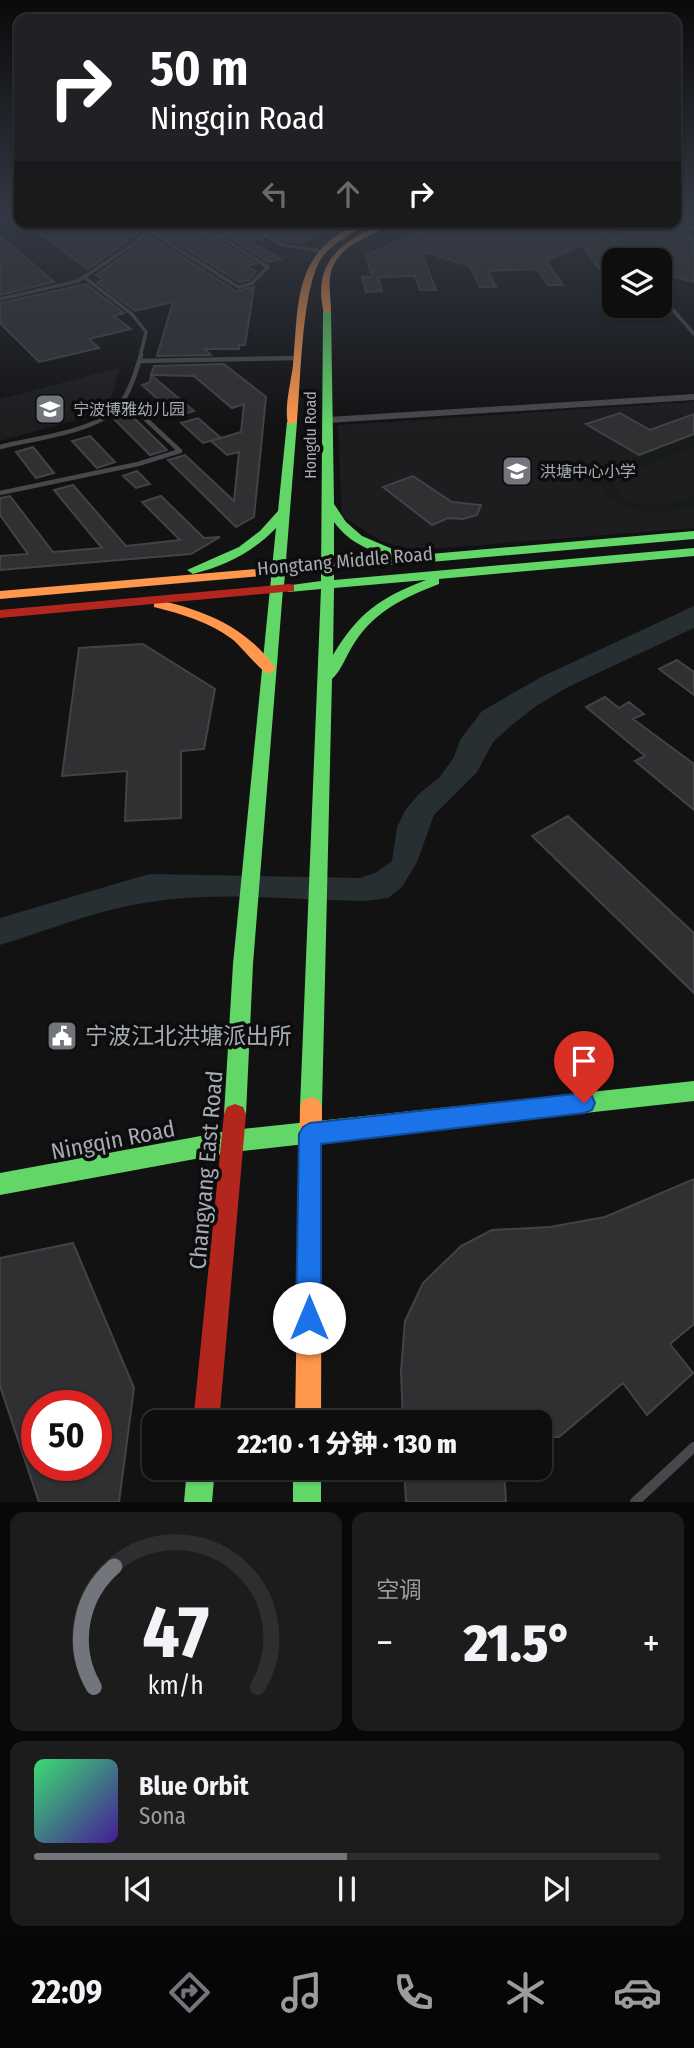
<!DOCTYPE html>
<html lang="zh">
<head>
<meta charset="utf-8">
<style>
  body { margin:0; font-family:"Fira Sans Condensed","Noto Sans SC",sans-serif; background:#1c1c1c; color:#f1f3f6; height:100vh; display:flex; flex-direction:column; font-size:26px; white-space:nowrap }
  * { box-sizing:border-box; margin:0 }
  p { font-size:23px; color:#9b9c9e }
  .icon { flex:none; width:38px; height:38px; fill:none; stroke:currentColor; stroke-width:2; stroke-linecap:round; stroke-linejoin:round }
  .map { position:relative; height:1502px; overflow:hidden }
  .details { display:flex; flex-direction:column; gap:10px; padding:10px; background:#080808; flex:1 }
  .details>* { flex:none }
  .banner { position:absolute; left:14px; top:14px; width:667px; height:214px; border-radius:14px; box-shadow:0 2px 5px #0004,0 0 0 2px #2e2e2e; background:#202124; color:#fff; overflow:hidden }
  .controls { position:absolute; left:602px; top:248px; display:grid; gap:14px }
  .controls a { display:grid; place-items:center; width:70px; height:70px; border-radius:14px; background:#0e0e0e; box-shadow:0 2px 5px #0004,0 0 0 2px #2e2e2e; font-size:35px }
  .speed { position:absolute; left:21px; top:1390px; display:flex; gap:14px; font-size:35px; font-weight:700; text-align:center }
  .speed>* { display:grid; place-content:center; width:91px; height:91px; border-radius:50%; background:#0e0e0e; box-shadow:0 2px 5px #0004,0 0 0 2px #2e2e2e; line-height:1 }
  .speed .limit { border:10px solid #d22; background:#fff; color:#111 }
  .pin { position:absolute; display:grid; place-items:center; width:60px; height:60px; color:#fff; margin:-72px -30px; border-radius:50% 50% 50% 0; rotate:-45deg; box-shadow:0 0 7px #0007 }
  .pin .icon { rotate:45deg }
  .me { position:absolute; width:77px; margin:-38px; rotate:0deg; stroke-linejoin:round; filter:drop-shadow(0 0 5px #0008) }
  .turn { display:flex; align-items:center; gap:24px; height:147px; padding:0 21px; font-size:32px }
  .turn .icon { width:91px; height:91px; stroke-width:2.5 }
  .turn b { display:block; font-size:49px; line-height:60px }
  .lanes { display:flex; align-items:center; height:66px; padding:0 21px; background:#0003; justify-content:center; gap:35px; direction:ltr }
  .lanes .off { opacity:.35 }
  .big { font-size:52px; font-weight:800; line-height:1.1 }
  .details .card { flex:1; display:flex; flex-direction:column; justify-content:center; gap:10px; min-width:0; padding:0 24px; border-radius:14px; background:#1c1c1c }
  .details .dial { align-items:center; gap:0 }
  .dial svg { height:182px; overflow:visible; fill:none; stroke:#2e2e2e; stroke-width:7; stroke-linecap:round; text-anchor:middle }
  .dial text { fill:#f1f3f6; stroke:none }
  .song { display:flex; align-items:center; gap:21px }
  .cover { width:84px; height:84px; border-radius:10px; background:linear-gradient(135deg,hsl(140 70% 55%),hsl(260 70% 35%)) }
  .played { height:7px; border-radius:4px; background:linear-gradient(90deg,#72757b 50%,#2e2e2e 50%) }
  .keys { display:flex; justify-content:space-around; direction:ltr }
  .heat { display:flex; justify-content:space-between; align-items:center; font-size:38px; direction:ltr }
  .details .tiles { flex:1; display:grid; gap:10px; grid-template-columns:1fr 1fr }
  .card:last-child { grid-column:span 2 }
  .trip { position:absolute; left:142px; top:1410px; width:410px; height:70px; border-radius:14px; background:#0e0e0e; box-shadow:0 2px 5px #0004,0 0 0 2px #2e2e2e; font-weight:800; line-height:70px; text-align:center }
  .tab-bar { display:flex; height:112px; justify-content:space-around; align-items:center; background:#060606; color:#9b9c9e }
  .tab-bar .icon { width:49px; height:49px }
  .tab-bar .selected { color:#72757b }
  .tab-bar b { font-size:32px; color:#f1f3f6 }
  .map>svg:first-child { display:block }
  .built { fill:#1d1d1f }
  .green { fill:#181c18 }
  .water { fill:#272f33 }
  .building { fill:#303033; stroke:#424346; stroke-width:2; fill-rule:evenodd }
  .lines { fill:none; stroke-linecap:round; stroke-linejoin:round }
  .lane-far2 { stroke:#47484b; stroke-width:3.5 }
  .lane-far1 { stroke:#47484b; stroke-width:4.5 }
  .lane { stroke:#47484b; stroke-width:10 }
  .street { fill:#47484b; fill-rule:evenodd }
  .fast { fill:#63d668; fill-rule:evenodd }
  .slow { fill:#ff974d; fill-rule:evenodd }
  .jam { fill:#b3261e; fill-rule:evenodd }
  .route { fill:#1a73e8; stroke:#114b97; stroke-width:2 }
  .labels { text-anchor:middle; dominant-baseline:central; stroke-width:7; stroke-linejoin:round; paint-order:stroke }
  .far-poi-label { font-size:16px; fill:#a5aab3; stroke:#0d0d0e; text-anchor:start }
  .far-street-label { font-size:16px; fill:#a5aab3; stroke:#0d0d0e }
  .street-label { font-size:19px; fill:#a5aab3; stroke:#0d0d0e }
  .near-poi-label { font-size:23px; fill:#a5aab3; stroke:#0d0d0e; text-anchor:start }
  .near-street-label { font-size:23px; fill:#a5aab3; stroke:#0d0d0e }
</style>
</head>
<body>
<div class="map">
<svg width="694" height="1502" viewBox="0 0 694 1502">
  <rect width="100%" height="100%" fill="#121213"/>
  <path class="built" d="M119,368l-9,34 -20,14 -90,25v-42z
    M694,402v126l-280,22 -33,-9 -39,-25 -4,-91z"/>
  <path class="green" d="M694,436v11l-73,27 -7,7 4,13c26,18 49,12 76,1v10c-26,10 -85,13 -94,-22l-13,5 -10,-6z"/>
  <path class="water" d="M694,606v22l-126,59 -32,19 -24,19 -19,17 -16,30 -43,43 -17,47 -15,25 -14,11 -23,3c-71,-1 -144,-10 -215,1 -51,7 -101,28 -150,43v-27l149,-44 211,4 17,-6 15,-11 5,-34 9,-18 14,-16 20,-16 14,-20 6,-17 22,-29 61,-35z"/>
  <path class="building" d="M24,222h108l10,9 -54,38z
    M160,222h17l9,6 14,1 56,35 -9,2 9,6 -7,8 -10,2 -84,-53z
    M206,222h32l26,18 -21,-3 38,22 -13,3z
    M251,222h34l18,12 4,-1 1,-5 -9,-6h40l-39,21 -16,-2z
    M399,222h188l2,4 16,4 -2,6 12,14 -1,39 -32,-44 -36,16 17,24h-15l-11,-16 -49,2 8,16h-16l-10,-21 -49,-15 15,39h-16l-5,-14 -37,1 4,14 -16,1 -4,-15h10l-6,-22 51,-22 -23,-6z
    M615,232h72l7,8v42l-34,-9v-12l-30,-7 -17,-20z
    M0,236l24,20 30,26 -54,13z
    M149,236l87,55 18,-4 -9,58h-6v4h-34l6,6 -54,1 16,-54 -38,9 -38,-29 6,-2 -7,-5 44,-30z
    M86,284l38,29 -10,3 17,13 -42,10 10,9 -60,14 -39,-39v-20z
    M224,364l42,33 -12,120 -18,10 -68,-67 17,-5 49,46 5,-49 -12,3 -16,-14 30,-9 3,-28 -12,4 -38,-32 -43,-1 3,-9z
    M151,375l43,36 -17,5 -35,-31 8,-3z
    M620,413l30,17 44,-16v20l-55,21 -53,-31z
    M128,415l4,1 35,34 -17,5 -36,-36z
    M198,418l23,20 -18,5 -22,-20z
    M90,436l25,26 -18,6 -25,-27z
    M33,447l21,26 -18,5 -20,-26z
    M137,471l13,13 -14,4 -13,-12z
    M413,476l39,26 29,3 -4,10 -14,4 -15,-1 -16,7 -49,-38z
    M73,485l53,61 54,-6 -38,-38 19,-6 43,42 16,-1 -29,17 -191,16v-14l28,-2 -28,-39v-17l10,-2 43,56 49,-4 -48,-58z
    M143,644l72,45 -11,60 -23,2v67l-56,3 2,-50 -65,5 17,-128z
    M677,660l17,12v23l-35,-26z
    M605,697l14,11 10,-6 15,12 -11,5 61,45v46l-59,-49 10,-5 -59,-49z
    M568,816l126,117v60l-162,-157z
    M694,1179v145l-24,20 23,29 -46,42 -24,-32 -64,54h-20v-14h-136l-2,-52 4,-50 18,-38 38,-37 31,-16 58,-3 55,-10z
    M73,1243l61,145 -15,114h-80l-39,-116v-128zM37,1405h59v60h-59z
    M404,1468h100l2,34h-100z"/>
  <g class="lines">
    <path class="lane-far2" d="M136,222l102,65 13,-3 17,-17 -66,-42 -10,-3
      M242,222l41,23 38,6
      M289,222l15,8
      M591,222l22,6h81
      M613,228l-6,6 23,27
      M84,277l48,37 14,18 -6,25
      M660,295l34,39
      M0,299l78,-18 59,-39 19,-20"/>
    <path class="lane-far1" d="M139,361l158,-3
      M0,447c30,-8 100,-16 119,-41 11,-14 17,-34 22,-51
      M0,493l138,-29 42,-13 -42,-39 -20,-3"/>
    <path class="lane" d="M635,1502l59,-55"/>
    <path class="street" d="M694,394v6l-366,23 -5,-3 5,-3z"/>
    <path class="fast" d="M327,308l4,3 3,193 12,18 16,14 42,18 -6,4c-26,-6 -48,-14 -64,-36v58l360,-32v8l-255,23v5c-34,13 -64,27 -84,58 -8,11 -13,28 -23,37l-10,428 -3,7 -8,3 -8,-3 -3,-7 21,-518 -32,3 -6,-3 -30,375 -7,150 -3,7 -8,3 -8,-3 -3,-7 9,-150 43,-436c-23,24 -51,38 -83,46l-6,-4 52,-23 21,-16 18,-20 9,-89 5,-3 5,3 -13,164 37,-5 2,-270zM426,580c-45,17 -68,33 -93,75l1,-67z
      M694,531v8l-287,25 -6,-4 6,-4z
      M694,1081v20l-461,51 -233,43v-22l233,-43z
      M187,1468h28l-3,34h-28z
      M293,1468h28v34h-28z"/>
    <path class="slow" d="M361,222h10c-17,11 -35,18 -48,34 -22,29 -22,127 -26,166l-9,2c-4,-17 3,-42 5,-59 6,-64 -1,-113 68,-143z
      M385,222h10c-21,14 -56,21 -64,50 -3,12 0,26 0,39l-7,2c-13,-52 19,-72 61,-91z
      M407,556l6,4 -2,3 -411,36v-8z
      M159,600c47,11 89,28 117,69l-7,5c-10,-4 -26,-26 -37,-35 -23,-17 -50,-25 -78,-32v-6z
      M311,1097l8,3 3,7 -1,316h-26l5,-316 3,-7z"/>
    <path class="jam" d="M289,584l5,1v6l-294,27v-8z
      M235,1104l8,3 3,7 -27,309h-26l31,-309 3,-7z"/>
  </g>
  <linearGradient id="sky" x2="0" y2="1"><stop stop-color="#0a0a0a"/><stop offset="0.51" stop-color="#333944"/><stop offset="1" stop-color="#333944" stop-opacity="0"/></linearGradient>
  <rect width="694" height="427" fill="url(#sky)"/>
  <path class="route" d="M584,1093l8,3 3,7 -3,7 -8,3 -263,31v174l-3,9 -9,3 -9,-3 -4,-9 3,-184 4,-7 7,-4z"/>
  <defs>
    <g id="school-square" transform="scale(1.575)"><rect x="-9" y="-9" width="18" height="18" rx="4" fill="#72757b" stroke="#0d0d0e"/><path d="M0-5L7-2L0 1L-7-2ZM-4 1L0 2.5L4 1V4Q0 6-4 4Z" fill="#fff"/></g>
    <g id="civic-square" transform="scale(1.575)"><rect x="-9" y="-9" width="18" height="18" rx="4" fill="#72757b" stroke="#0d0d0e"/><path d="M-.6-6.5H3V-4.5H.6V-3L4-1V1h2V6H-6V1h2V-1L-.6-3ZM-1.2 2.5V6h2.4V2.5Z" fill="#fff"/></g>
  </defs>
  <g fill-rule="evenodd">
    <use href="#school-square" x="50" y="409"/>
    <use href="#school-square" x="517" y="471"/>
    <use href="#civic-square" x="62" y="1036"/>
  </g>
  <g class="labels">
    <g class="far-poi-label">
      <text x="73" y="409">宁波博雅幼儿园</text>
      <text x="540" y="471">洪塘中心小学</text>
    </g>
    <g class="far-street-label">
      <text transform="translate(310 435) rotate(-90)">Hongdu Road</text>
    </g>
    <g class="street-label">
      <text transform="translate(345 561) rotate(-5)">Hongtang Middle Road</text>
    </g>
    <g class="near-poi-label">
      <text x="85" y="1036">宁波江北洪塘派出所</text>
    </g>
    <g class="near-street-label">
      <text transform="translate(113 1140) rotate(-11)">Ningqin Road</text>
      <text transform="translate(206 1170) rotate(-85)">Changyang East Road</text>
    </g>
  </g>
</svg>
<div class="controls">
<a><svg class="icon" aria-label="layers" viewBox="0 0 24 24"><path d="M12 4l9 5-9 5-9-5zM3 14l9 5 9-5"/></svg></a>
</div>
<div class="speed"><div class="limit">50</div></div>
<div class="pin" style="left:584px;top:1103px;background:#d93025"><svg class="icon" aria-label="arrive" viewBox="0 0 24 24"><path d="M6 21V4h12l-3 4 3 4H6"/></svg></div>
<svg class="me" style="left:309px;top:1318px" viewBox="-20 -20 40 40"><circle r="19" fill="#fff"/><path d="M0-13L10 11 0 6-10 11z" fill="#1a73e8"/></svg>
<div class="trip">22:10 · 1 分钟 · 130 m</div>
<div class="banner">
<div class="turn"><svg class="icon" aria-label="right" viewBox="0 0 24 24"><path d="M7 20v-9h11M14 6l5 5-5 5"/></svg><div><b>50 m</b>Ningqin Road</div></div>
<div class="lanes"><svg class="icon off" aria-label="left" viewBox="0 0 24 24"><path d="M17 20v-9H6M10 6l-5 5 5 5"/></svg><svg class="icon off" aria-label="ahead" viewBox="0 0 24 24"><path d="M12 20V5M6 11l6-6 6 6"/></svg><svg class="icon" aria-label="right" viewBox="0 0 24 24"><path d="M7 20v-9h11M14 6l5 5-5 5"/></svg></div>
</div>
</div>
<section class="details">
<div class="tiles">
<div class="card dial"><svg viewBox="0 0 100 80">
<path d="M14 69A42 42 0 1 1 86 69"/>
<path d="M14 69A42 42 0 0 1 23 16" stroke="#72757b"/>
<text x="50" y="56" font-size="32" font-weight="700">47</text>
<text x="50" y="72" font-size="11">km/h</text>
</svg></div>
<div class="card"><p>空调</p>
<div class="heat"><a>−</a><b class="big">21.5°</b><a>+</a></div>
</div>
<div class="card">
<div class="song"><i class="cover"></i><div><b>Blue Orbit</b><p>Sona</p></div></div>
<div class="played"></div>
<div class="keys"><svg class="icon" aria-label="previous" viewBox="0 0 24 24"><path d="M18 5L8 12l10 7zM5 5v14"/></svg><svg class="icon" aria-label="pause" viewBox="0 0 24 24"><path d="M8 5v14M16 5v14"/></svg><svg class="icon" aria-label="next" viewBox="0 0 24 24"><path d="M6 5l10 7-10 7zM19 5v14"/></svg></div>
</div>
</div>
</section>
<nav class="tab-bar">
<b>22:09</b>
<svg class="icon selected" aria-label="directions" viewBox="0 0 24 24"><path d="M12 3l9 9-9 9-9-9zM9 14v-3h6M13 9l2 2-2 2"/></svg>
<svg class="icon" aria-label="music" viewBox="0 0 24 24"><path d="M9 18V5l10-2v13"/><circle cx="6" cy="18" r="3"/><circle cx="16" cy="16" r="3"/></svg>
<svg class="icon" aria-label="phone" viewBox="0 0 24 24"><path d="M5 4h4l2 5-3 2q2 4 5 5l2-3 5 2v4C11 20 4 13 5 4z"/></svg>
<svg class="icon" aria-label="climate" viewBox="0 0 24 24"><path d="M12 3v18M4 7l16 10M4 17L20 7"/></svg>
<svg class="icon" aria-label="car" viewBox="0 0 24 24"><path d="M5 17H2v-5l4-1 3-4h7l3 4 3 1v5h-3M9 17h6M6 11h13"/><circle cx="7" cy="17" r="2"/><circle cx="17" cy="17" r="2"/></svg>
</nav>
</body>
</html>
